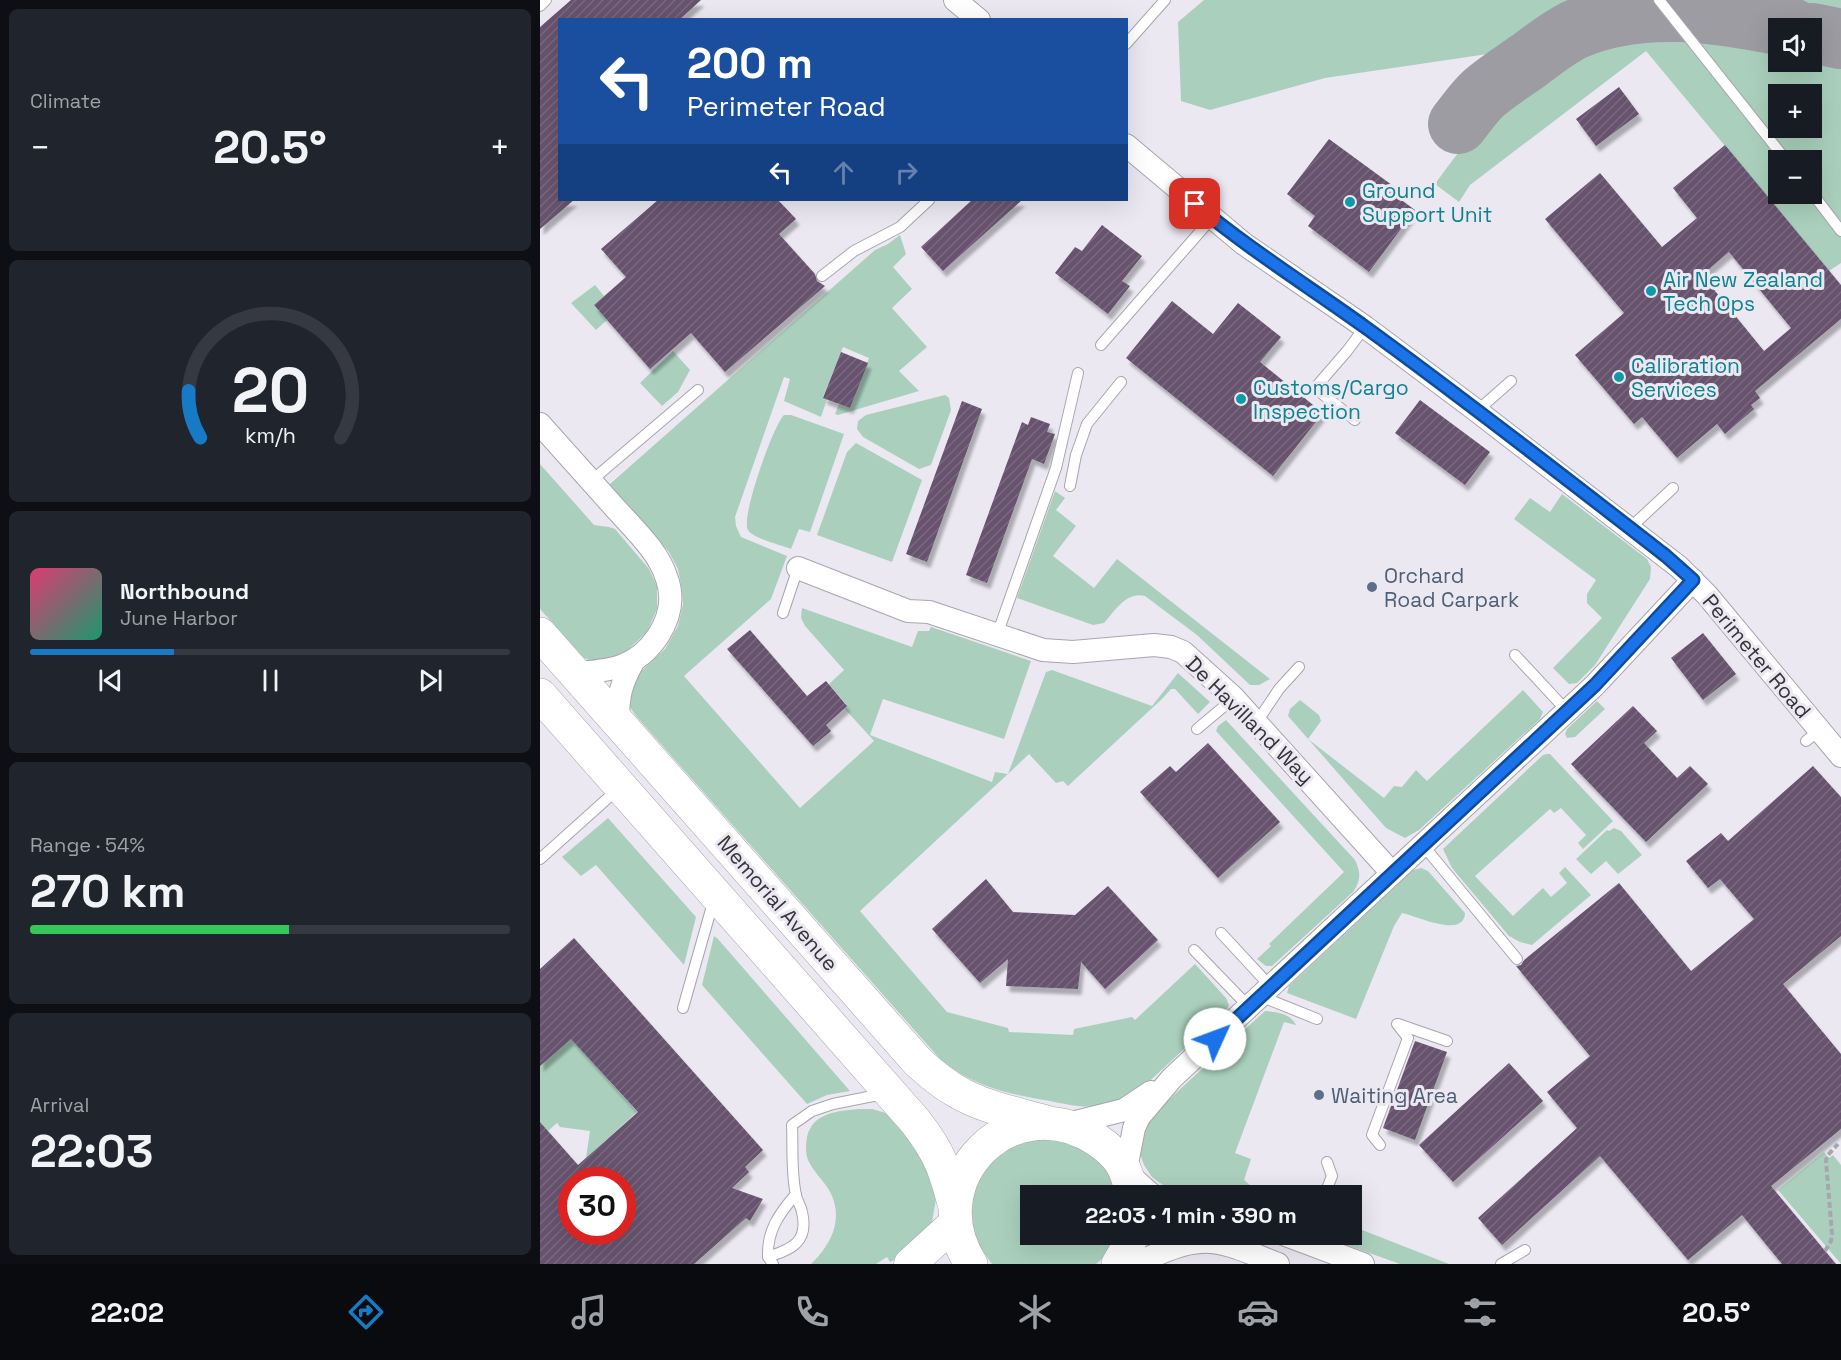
<!DOCTYPE html>
<html lang="en">
<head>
<meta charset="utf-8">
<style>
  body { margin:0; font-family:"Space Grotesk",sans-serif; background:#20242c; color:#f1f3f6; height:100vh; display:flex; flex-direction:column; font-size:22px; white-space:nowrap }
  * { box-sizing:border-box; margin:0 }
  p { font-size:20px; color:#9ea1a6 }
  .icon { flex:none; width:33px; height:33px; fill:none; stroke:currentColor; stroke-width:2; stroke-linecap:round; stroke-linejoin:round }
  .map { position:relative; flex:1; overflow:hidden }
  .side { display:flex; flex-direction:column; gap:9px; padding:9px; background:#0d0f14; width:540px }
  .side>* { flex:none }
  .banner { position:absolute; left:18px; top:18px; width:570px; height:183px; border-radius:0px; box-shadow:0 6px 24px #0002; background:#1a4fa0; color:#fff; overflow:hidden }
  .buttons { position:absolute; left:1228px; top:18px; display:grid; gap:12px }
  .buttons a { display:grid; place-items:center; width:54px; height:54px; border-radius:0px; background:#171b24; box-shadow:0 6px 24px #0002; font-size:30px }
  .speed { position:absolute; left:18px; top:1167px; display:flex; gap:12px; font-size:30px; font-weight:700; text-align:center }
  .speed>* { display:grid; place-content:center; width:78px; height:78px; border-radius:50%; background:#171b24; box-shadow:0 6px 24px #0002; line-height:1 }
  .speed .limit { border:9px solid #d22; background:#fff; color:#111 }
  .pin { position:absolute; display:grid; place-items:center; width:51px; height:51px; color:#fff; margin:-26px; border-radius:12px; box-shadow:0 3px 9px #0006 }
  .me { position:absolute; width:66px; margin:-33px; rotate:47deg; stroke-linejoin:round; filter:drop-shadow(0 0 4px #0008) }
  .turn { display:flex; align-items:center; gap:21px; height:126px; padding:0 30px; font-size:27px }
  .turn .icon { width:78px; height:78px; stroke-width:2.5 }
  .turn b { display:block; font-size:42px; line-height:51px }
  .lanes { display:flex; align-items:center; height:57px; padding:0 30px; background:#0003; justify-content:center; gap:30px; direction:ltr }
  .lanes .off { opacity:.35 }
  .big { font-size:45px; font-weight:600; line-height:1.1 }
  .side .card { flex:1; display:flex; flex-direction:column; justify-content:center; gap:9px; min-width:0; padding:0 21px; border-radius:9px; background:#20242c }
  .side .dial { align-items:center; gap:0 }
  .dial svg { height:156px; overflow:visible; fill:none; stroke:#363941; stroke-width:7; stroke-linecap:round; text-anchor:middle }
  .dial text { fill:#f1f3f6; stroke:none }
  .song { display:flex; align-items:center; gap:18px }
  .cover { width:72px; height:72px; border-radius:9px; background:linear-gradient(135deg,hsl(340 70% 55%),hsl(160 70% 35%)) }
  .played { height:6px; border-radius:3px; background:linear-gradient(90deg,#177ac6 30%,#363941 30%) }
  .keys { display:flex; justify-content:space-around; direction:ltr }
  .heat { display:flex; justify-content:space-between; align-items:center; font-size:33px; direction:ltr }
  .charge { height:9px; border-radius:4px; background:linear-gradient(90deg,#34c759 54%,#363941 0) }
  .trip { position:absolute; left:480px; top:1185px; width:342px; height:60px; border-radius:0px; background:#171b24; box-shadow:0 6px 24px #0002; font-weight:600; line-height:60px; text-align:center }
  .tab-bar { display:flex; height:96px; justify-content:space-around; align-items:center; background:#090b0e; color:#9ea1a6 }
  .tab-bar .icon { width:42px; height:42px }
  .tab-bar .selected { color:#177ac6 }
  .tab-bar b { font-size:27px; color:#f1f3f6 }
  main { display:flex; flex:1; min-height:0 }
  .map>svg:first-child { display:block }
  .grass { fill:#aad0bd; fill-rule:evenodd }
  .lines { fill:none; stroke-linecap:round; stroke-linejoin:round }
  .taxiway { stroke:#9e9ca3; stroke-width:60 }
  .building { fill:url(#building-hatch); fill-rule:evenodd; filter:url(#shadow) }
  .lane-casing { stroke:#a8a5ae; stroke-width:12 }
  .street-casing { stroke:#a8a5ae; stroke-width:24 }
  .secondary-casing { stroke:#a8a5ae; stroke-width:33 }
  .primary-casing { stroke:#a8a5ae; stroke-width:34 }
  .path { stroke:#a7a5ad; stroke-width:4; stroke-dasharray:6 3; stroke-linecap:butt }
  .lane { stroke:#fff; stroke-width:10 }
  .street { stroke:#fff; stroke-width:22 }
  .secondary { stroke:#fff; stroke-width:32 }
  .primary { stroke:#fff; stroke-width:33 }
  .route-casing { stroke:#114b97; stroke-width:15 }
  .route { stroke:#1a73e8; stroke-width:10 }
  .culture-dot { fill:#0f9aa8; stroke:#ebe8f2; stroke-width:2 }
  .service-dot { fill:#5c6f8a; stroke:#ebe8f2; stroke-width:2 }
  .labels { text-anchor:middle; dominant-baseline:central; stroke-width:6; stroke-linejoin:round; paint-order:stroke }
  .culture-label { font-size:21px; fill:#0d838f; stroke:#ebe8f2; text-anchor:start }
  .service-label { font-size:21px; fill:#4e5e75; stroke:#ebe8f2; text-anchor:start }
  .street-label { font-size:21px; fill:#343337; stroke:#ebe8f2 }
</style>
</head>
<body>
<main>
<section class="side">
<div class="card"><p>Climate</p>
<div class="heat"><a>−</a><b class="big">20.5°</b><a>+</a></div>
</div>
<div class="card dial"><svg viewBox="0 0 100 80">
<path d="M14 69A42 42 0 1 1 86 69"/>
<path d="M14 69A42 42 0 0 1 8 45" stroke="#177ac6"/>
<text x="50" y="56" font-size="32" font-weight="700">20</text>
<text x="50" y="72" font-size="11">km/h</text>
</svg></div>
<div class="card">
<div class="song"><i class="cover"></i><div><b>Northbound</b><p>June Harbor</p></div></div>
<div class="played"></div>
<div class="keys"><svg class="icon" aria-label="previous" viewBox="0 0 24 24"><path d="M18 5L8 12l10 7zM5 5v14"/></svg><svg class="icon" aria-label="pause" viewBox="0 0 24 24"><path d="M8 5v14M16 5v14"/></svg><svg class="icon" aria-label="next" viewBox="0 0 24 24"><path d="M6 5l10 7-10 7zM19 5v14"/></svg></div>
</div>
<div class="card"><p>Range · 54%</p><b class="big">270 km</b><div class="charge"></div></div>
<div class="card"><p>Arrival</p><b class="big">22:03</b></div>
</section>
<div class="map">
<svg width="1301" height="1264" viewBox="0 0 1301 1264">
  <defs>
    <pattern id="building-hatch" width="6" height="6" patternUnits="userSpaceOnUse" patternTransform="scale(1.5)"><rect width="6" height="6" fill="#67526e"/><path d="M-1 1l2-2M0 6l6-6M5 7l2-2" fill="none" stroke="#79687f"/></pattern>
    <filter id="shadow"><feDropShadow dx="3.5" dy="6" stdDeviation="1.5" flood-color="#0004"/></filter>
  </defs>
  <rect width="100%" height="100%" fill="#ebe8f2"/>
  <path class="grass" d="M664,0h637v263l-12,8 -183,-220 -176,134 -11,17 -24,-18c49,-67 109,-143 194,-161l-11,-21 -24,2 -39,19 -40,27 -190,28 -115,32 -29,-9 -3,-79zM1239,28h33v34h-33zM1239,94h33v34h-33zM1239,160h33v34h-33z
    M360,235l6,19 -13,13 19,22 -20,19 35,39 -28,24 20,20 -81,24 -3,-1 4,-10 11,4 19,-50 -26,-11 -20,50 4,2 -6,18 -37,-16 6,-22 -6,-2 -49,140 1,9 5,11 46,19 -16,43 -87,77 116,132 74,-67 -30,-33 3,-3 -18,-21 15,-14 -39,-44 -4,-8 1,-10 110,39 6,-16h11l2,-4 100,34 -27,78 -121,-40 -13,36 122,47 3,-10 13,2 38,-102 6,-2 100,36 26,-33 32,29 -12,12 -23,-25h-4l-8,9 -95,88 -5,-5 -7,2 -27,-29 -21,20 -148,137 87,101 61,16 1,4 64,3 1,-6 58,-12 3,3 60,-56 31,34 3,7 -2,4 -88,82c-13,8 -28,13 -43,15 -15,2 -31,-2 -46,-5 -42,-7 -76,-14 -110,-42l-304,-343 -8,-12 8,-28 29,-27 13,-23 5,-22 -1,-14 -4,-21 -9,-17 -58,-65 -1,-3 265,-234 13,-6z
    M55,285l9,11 -10,9 13,15 -11,10 -25,-27z
    M133,351l17,19 -12,22 -16,14 -22,-23z
    M405,395l4,3 2,12 -20,55 -12,4 -56,-32 -6,-8 1,-8 8,-6z
    M244,415h7l53,19 -34,98 -11,-3 -8,20c-10,-4 -39,-11 -43,-19 -8,-11 25,-104 36,-115z
    M316,443l66,37 -30,82 -75,-27 30,-83z
    M0,464l54,61 15,2 6,2 34,40 8,17v23l-10,23 -26,24 -30,5 -7,-3 -44,-49z
    M515,491l10,7 -9,12 20,16 -23,30 41,32 23,-29 153,120 -11,6h-9l-53,-50 -52,-39c-19,-5 -30,15 -41,27l-11,2 -76,-27z
    M1022,494l85,65 4,8 -1,12 -55,86 -18,18 -8,1 -16,-16 49,-50 -15,-15v-9l9,-14 -82,-61 16,-21 20,14z
    M983,690l20,22 -3,7 -121,111 -14,8 -19,-10 -98,-112 2,-7 10,-9 19,15 2,6 -13,18 76,59 10,-12 8,1 14,-17 11,11z
    M1057,701l8,8 -30,28 -8,1 -2,-4 2,-5z
    M686,720l129,140c6,12 6,21 -2,32l-81,74h-6l-9,-7 14,-13 -2,-2 75,-72 -128,-141 2,-5z
    M1007,754h3l63,67 -30,28 -5,-6 8,-8 -25,-27 -7,5 -4,-4 -75,67 38,40 30,-28 8,9 16,-14 -8,-10 6,-6 26,28 -59,50 -12,-3 -11,-6 -57,-68 -9,-19 100,-94z
    M68,818l88,99 -12,48 -88,-100 -15,11 -19,-19z
    M1074,828l7,3 21,24 -24,19 -12,-13 -15,13 -15,-15 31,-29 2,1z
    M881,868l7,3 37,42c-1,26 -48,3 -63,0l-8,13 -38,93 -69,-26 2,-7 124,-116z
    M174,936l4,3 132,152 -23,4 -20,9 -105,-119z
    M0,1004l97,108 -51,46 4,-27 -30,-4 -3,-4 -9,8 -8,-9z
    M725,1011c12,1 25,2 31,14l-12,-3 -49,131 16,6 -7,21 13,11 11,4 -80,1 -14,-3 -22,-16 -8,-12 -4,-11v-12l11,-26z
    M319,1109h13l14,4 29,32 11,16 10,38 -5,29 -22,25 -19,9 -3,-5 -11,7h-65c20,-19 34,-46 18,-74 -6,-10 -16,-19 -21,-30 -3,-7 -2,-16 -1,-23 6,-25 31,-26 52,-28z
    M521,1137c34,19 44,20 57,58l-88,1v38l86,1 -1,2 -10,19 -9,8h-104l-14,-19 -7,-20 3,-42 11,-18 34,-26z
    M1284,1152l5,6 4,-3 8,10v99l-63,-74z
    M812,1226l97,38h-49l-70,-25 1,-4 21,-1z"/>
  <g class="lines">
    <path class="taxiway" d="M1272,33l29,6
      M918,124c8,-10 16,-22 26,-31 14,-12 30,-22 44,-32 15,-11 30,-23 46,-31 68,-30 146,-17 218,-2"/>
  </g>
  <path class="building" d="M31,0h130l-22,20h-119v180h14l-34,29v-202z
    M1079,87l20,27 -43,32 -20,-27z
    M789,139l67,49 -4,5 23,17 -46,62 -61,-46 7,-10 -28,-22z
    M1185,145l116,140v34l-86,72 5,7 -9,7 3,4 -29,25 -8,-10 -40,34 -35,-41 -8,7 -59,-69 49,-42 -79,-94 55,-46 62,74 35,-29 -24,-30zM1189,252l62,76 -27,23 -62,-76z
    M118,200h120l18,19 -17,15 36,40 2,7 8,5 -100,86 -34,-39 -41,36 -56,-64 32,-28 -25,-28z
    M432,200h50l-79,71 -22,-24z
    M562,225l40,31 -20,25 8,5 -22,28 -53,-41 20,-26 7,4z
    M632,301l41,33 25,-31 43,34 -21,25 63,51 -50,63 -147,-118z
    M301,352l27,11 -18,45 -27,-10z
    M880,400l70,52 -25,33 -70,-52z
    M422,401l20,8 -55,153 -21,-8z
    M491,417l19,7 -3,8 8,2 -11,30 -12,-5 -45,124 -21,-8 56,-153 6,3z
    M210,630l57,66 19,-15 21,25 -21,19 5,6 -18,15 -86,-97z
    M1163,633l33,41 -33,26 -32,-42z
    M1093,706l24,25 -13,12 33,35 13,-12 18,18 -62,58 -75,-78z
    M668,743l72,79 -62,56 -78,-86 30,-26 6,6z
    M1273,766l28,31v139l-58,48 58,70v75l-70,57 65,78h-54l-40,-49 -54,45 -88,-104 -98,89 -24,-27 99,-90 -30,-36 43,-36 -74,-90 5,-1 3,-5 95,-77 72,88 63,-52 -34,-40 -12,9 -22,-27 35,-28 7,8z
    M446,879l27,33 62,3 33,-29 50,54 -53,49 -24,-27 -3,27 -72,-3 2,-27 -28,24 -48,-54z
    M34,938l189,212 -18,17 4,5 -17,16 31,11 -13,22 -4,-3 -52,46h-154v-142l38,43 60,-53 -67,-73 -31,27v-97zM32,1180h50v52h-50z
    M875,1041l32,11 -32,88 -32,-12z
    M969,1063l34,38 -90,81 -34,-37z"/>
  <g class="lines">
    <g class="lane-casing">
      <path id="lane" d="M1119,0l127,160
        M0,6l6,-6
        M586,44l39,-44
        M1272,193l29,38
        M282,276l32,-25 46,-24 29,-27
        M561,345l111,-127
        M937,411l34,-30
        M815,420l-40,-32 32,-37 18,-24
        M51,481l107,-91
        M530,486l6,-31 11,-31 34,-42
        M1090,528l43,-40
        M243,613l15,-45
        M457,635l59,-167 22,-95
        M975,655l52,56
        M717,722l22,-33 20,-22
        M657,729l37,-31
        M1266,741l14,-11
        M883,845l94,114
        M0,859l78,-70
        M681,933l49,53
        M654,950l55,57
        M720,996l57,23
        M143,1008l31,-109
        M858,1024l49,17
        M840,1145l-8,-10 36,-97 -11,-14
        M784,1196l8,-20 -5,-14
        M228,1257c24,-8 41,-15 34,-45 -1,-6 -5,-11 -6,-17 -5,-22 -3,-48 -4,-70l20,-14 21,-7 50,-10
        M233,1264l-5,-7c-1,-27 11,-43 28,-63
        M961,1264l24,-14"/>
    </g>
    <g class="street-casing">
      <path id="street" d="M415,0l24,20
        M586,145l118,99 121,83 112,84 202,156 28,28 134,161
        M0,424c25,28 51,57 76,85 19,21 43,43 51,70 7,20 2,40 -9,57 -21,32 -48,35 -84,37
        M258,568l110,43 21,1 114,38 30,2 81,-7 17,2 12,5 51,46 158,175
        M78,721c0,-26 3,-37 15,-59
        M524,1125l60,-15 27,-18
        M586,1169l8,-41 5,-11 33,-39 423,-393 98,-105
        M588,1174l25,22
        M743,1234l80,30
        M594,1264c21,-8 44,-21 67,-22 25,-2 53,13 77,22"/>
    </g>
    <g class="secondary-casing">
      <path id="secondary" d="M370,1264l45,-41"/>
    </g>
    <g class="primary-casing">
      <path id="primary" d="M0,634l378,428c12,11 24,21 38,29 28,17 63,23 94,32
        M0,695l375,426c25,32 30,48 40,86
        M431,1264c-54,-85 42,-180 126,-124 24,16 30,29 35,56
        M578,1264l10,-17 4,-13"/>
    </g>
    <path class="path" d="M1285,1251l6,-10 1,-7 -6,-73 1,-5 11,-12"/>
    <use href="#lane" class="lane"/>
    <use href="#street" class="street"/>
    <use href="#secondary" class="secondary"/>
    <use href="#primary" class="primary"/>
  </g>
  <g class="lines">
    <g class="route-casing">
      <path id="route" d="M655,204c54,45 113,82 170,123 102,74 202,152 301,229l27,24 -98,105 -380,354"/>
    </g>
    <use href="#route" class="route"/>
  </g>
  <g class="culture-dot">
    <circle cx="810" cy="202" r="6"/>
    <circle cx="1111" cy="291" r="6"/>
    <circle cx="1079" cy="377" r="6"/>
    <circle cx="701" cy="399" r="6"/>
  </g>
  <g class="service-dot">
    <circle cx="832" cy="587" r="6"/>
    <circle cx="779" cy="1095" r="6"/>
  </g>
  <g class="labels">
    <g class="culture-label">
      <text x="822" y="190">Ground<tspan x="822" dy="24">Support Unit</tspan></text>
      <text x="1123" y="279">Air New Zealand<tspan x="1123" dy="24">Tech Ops</tspan></text>
      <text x="1091" y="365">Calibration<tspan x="1091" dy="24">Services</tspan></text>
      <text x="713" y="387">Customs/Cargo<tspan x="713" dy="24">Inspection</tspan></text>
    </g>
    <g class="service-label">
      <text x="844" y="575">Orchard<tspan x="844" dy="24">Road Carpark</tspan></text>
      <text x="791" y="1095">Waiting Area</text>
    </g>
    <g class="street-label">
      <text transform="translate(1217 656) rotate(50)">Perimeter Road</text>
      <text transform="translate(710 720) rotate(45)">De Havilland Way</text>
      <text transform="translate(238 903) rotate(49)">Memorial Avenue</text>
    </g>
  </g>
</svg>
<div class="buttons">
<a><svg class="icon" aria-label="sound" viewBox="0 0 24 24"><path d="M4 9h4l5-4v14l-5-4H4zM17 9q2 3 0 6"/></svg></a>
<a>+</a>
<a>−</a>
</div>
<div class="speed"><div class="limit">30</div></div>
<div class="pin" style="left:655px;top:204px;background:#d93025"><svg class="icon" aria-label="arrive" viewBox="0 0 24 24"><path d="M6 21V4h12l-3 4 3 4H6"/></svg></div>
<svg class="me" style="left:675px;top:1039px" viewBox="-20 -20 40 40"><circle r="19" fill="#fff"/><path d="M0-13L10 11 0 6-10 11z" fill="#1a73e8"/></svg>
<div class="trip">22:03 · 1 min · 390 m</div>
<div class="banner">
<div class="turn"><svg class="icon" aria-label="left" viewBox="0 0 24 24"><path d="M17 20v-9H6M10 6l-5 5 5 5"/></svg><div><b>200 m</b>Perimeter Road</div></div>
<div class="lanes"><svg class="icon" aria-label="left" viewBox="0 0 24 24"><path d="M17 20v-9H6M10 6l-5 5 5 5"/></svg><svg class="icon off" aria-label="ahead" viewBox="0 0 24 24"><path d="M12 20V5M6 11l6-6 6 6"/></svg><svg class="icon off" aria-label="right" viewBox="0 0 24 24"><path d="M7 20v-9h11M14 6l5 5-5 5"/></svg></div>
</div>
</div>
</main>
<nav class="tab-bar">
<b>22:02</b>
<svg class="icon selected" aria-label="directions" viewBox="0 0 24 24"><path d="M12 3l9 9-9 9-9-9zM9 14v-3h6M13 9l2 2-2 2"/></svg>
<svg class="icon" aria-label="music" viewBox="0 0 24 24"><path d="M9 18V5l10-2v13"/><circle cx="6" cy="18" r="3"/><circle cx="16" cy="16" r="3"/></svg>
<svg class="icon" aria-label="phone" viewBox="0 0 24 24"><path d="M5 4h4l2 5-3 2q2 4 5 5l2-3 5 2v4C11 20 4 13 5 4z"/></svg>
<svg class="icon" aria-label="climate" viewBox="0 0 24 24"><path d="M12 3v18M4 7l16 10M4 17L20 7"/></svg>
<svg class="icon" aria-label="car" viewBox="0 0 24 24"><path d="M5 17H2v-5l4-1 3-4h7l3 4 3 1v5h-3M9 17h6M6 11h13"/><circle cx="7" cy="17" r="2"/><circle cx="17" cy="17" r="2"/></svg>
<svg class="icon" aria-label="filters" viewBox="0 0 24 24"><path d="M4 7h16M4 17h16"/><circle cx="9" cy="7" r="2"/><circle cx="15" cy="17" r="2"/></svg>
<b>20.5°</b>
</nav>
</body>
</html>
